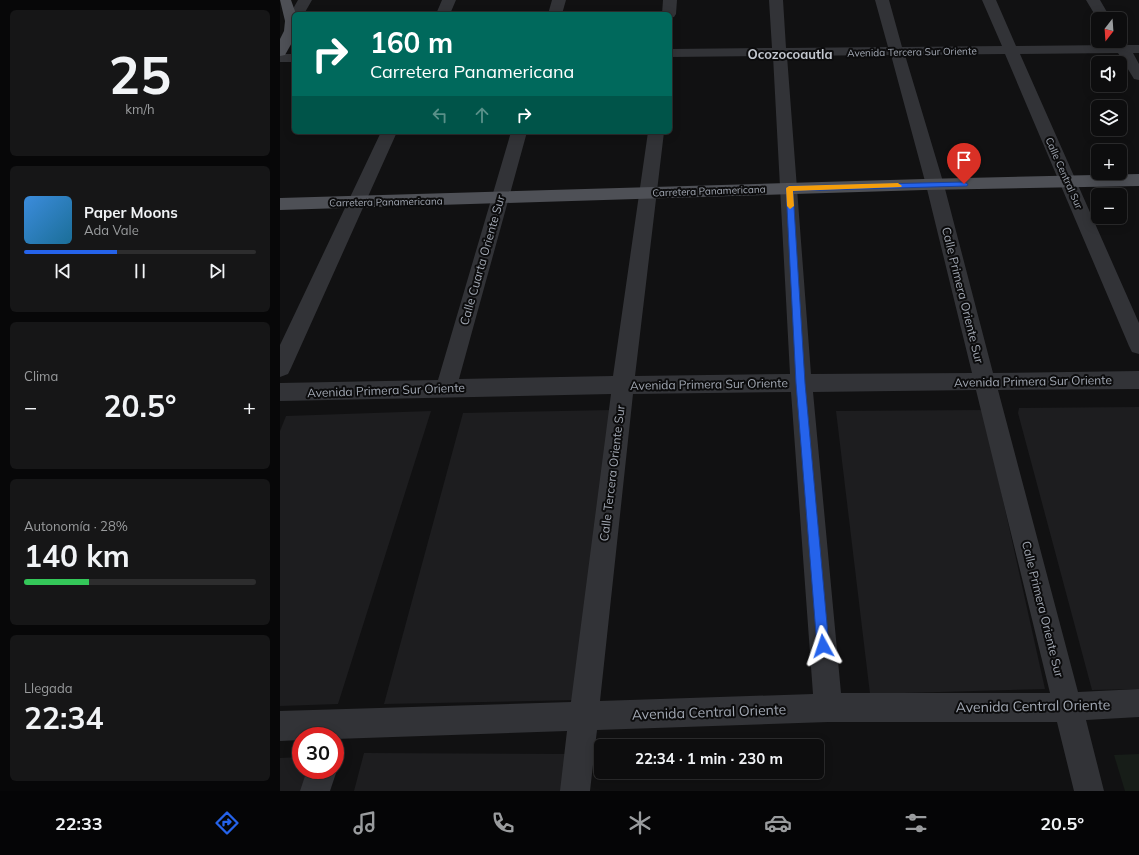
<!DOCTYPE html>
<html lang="es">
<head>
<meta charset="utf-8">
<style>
  body { margin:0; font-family:Mulish,sans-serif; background:#161617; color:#f1f3f6; height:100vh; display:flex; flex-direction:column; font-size:15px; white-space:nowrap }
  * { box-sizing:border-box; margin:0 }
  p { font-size:13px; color:#9a9c9e }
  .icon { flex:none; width:22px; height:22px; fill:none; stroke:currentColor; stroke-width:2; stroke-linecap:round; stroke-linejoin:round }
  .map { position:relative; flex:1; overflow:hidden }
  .details { display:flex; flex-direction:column; gap:10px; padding:10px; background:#070708; width:280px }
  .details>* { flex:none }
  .guide { position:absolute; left:12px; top:12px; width:380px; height:122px; border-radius:6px; box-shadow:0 2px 10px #0003,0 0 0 1px #2d2d2e; background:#00695c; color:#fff; overflow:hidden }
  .needle { width:26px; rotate:197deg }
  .tools { position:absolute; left:811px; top:12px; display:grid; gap:8px }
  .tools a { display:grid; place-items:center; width:36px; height:36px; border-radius:6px; background:#0d0d0e; box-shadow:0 2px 10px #0003,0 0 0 1px #2d2d2e; font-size:20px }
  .speed { position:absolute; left:12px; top:727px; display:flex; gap:8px; font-size:20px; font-weight:700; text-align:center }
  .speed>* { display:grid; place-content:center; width:52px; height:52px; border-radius:50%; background:#0d0d0e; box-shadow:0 2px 10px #0003,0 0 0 1px #2d2d2e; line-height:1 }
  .speed .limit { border:6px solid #d22; background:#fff; color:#111 }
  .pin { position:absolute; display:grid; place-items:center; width:34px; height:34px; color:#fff; margin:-41px -17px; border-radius:50% 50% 50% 0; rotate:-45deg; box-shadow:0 0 4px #0007 }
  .pin .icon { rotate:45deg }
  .me { position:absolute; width:44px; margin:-22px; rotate:355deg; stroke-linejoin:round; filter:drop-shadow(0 0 3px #0008) }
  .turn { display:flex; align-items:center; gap:14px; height:84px; padding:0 12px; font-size:18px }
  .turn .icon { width:52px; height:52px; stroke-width:2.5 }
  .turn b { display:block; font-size:28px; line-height:34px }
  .lanes { display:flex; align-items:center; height:38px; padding:0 12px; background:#0003; justify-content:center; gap:20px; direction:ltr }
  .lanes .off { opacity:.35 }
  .big { font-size:30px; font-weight:700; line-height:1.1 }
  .details .card { flex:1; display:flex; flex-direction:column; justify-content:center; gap:6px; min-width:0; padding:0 14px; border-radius:6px; background:#161617 }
  .details .dial { align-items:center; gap:0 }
  .dial b { font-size:52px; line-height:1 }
  .song { display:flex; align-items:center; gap:12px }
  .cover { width:48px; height:48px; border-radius:6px; background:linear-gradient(135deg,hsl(210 70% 55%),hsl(200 70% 35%)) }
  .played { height:4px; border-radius:2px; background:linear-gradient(90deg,#2563eb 40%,#2d2d2e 40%) }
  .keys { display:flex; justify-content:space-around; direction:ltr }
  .heat { display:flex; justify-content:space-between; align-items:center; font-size:22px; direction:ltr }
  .charge { height:6px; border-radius:3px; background:linear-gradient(90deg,#34c759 28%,#2d2d2e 0) }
  .trip { position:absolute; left:314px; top:739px; width:230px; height:40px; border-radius:6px; background:#0d0d0e; box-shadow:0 2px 10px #0003,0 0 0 1px #2d2d2e; font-weight:700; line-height:40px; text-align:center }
  .tab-bar { display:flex; height:64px; justify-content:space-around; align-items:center; background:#050506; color:#9a9c9e }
  .tab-bar .icon { width:28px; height:28px }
  .tab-bar .selected { color:#2563eb }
  .tab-bar b { font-size:18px; color:#f1f3f6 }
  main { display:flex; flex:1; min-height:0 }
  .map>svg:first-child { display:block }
  .built { fill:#1d1d1f }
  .green { fill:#171d18 }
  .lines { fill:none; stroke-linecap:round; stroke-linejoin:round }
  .minor { fill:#323337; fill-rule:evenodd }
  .major { fill:#4e5056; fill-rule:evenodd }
  .route { fill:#2563eb; stroke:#184099 }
  .slow { fill:#f59e0b }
  .labels { text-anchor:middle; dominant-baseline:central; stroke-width:4; stroke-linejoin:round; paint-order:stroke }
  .far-street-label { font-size:10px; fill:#a2a8b3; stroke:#0c0c0d }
  .street-label { font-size:12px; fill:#a2a8b3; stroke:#0c0c0d }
  .far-district-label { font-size:13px; font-weight:bold; fill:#c3c7cf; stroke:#0c0c0d }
  .near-street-label { font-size:14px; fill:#a2a8b3; stroke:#0c0c0d }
</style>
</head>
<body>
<main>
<section class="details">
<div class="card dial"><b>25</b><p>km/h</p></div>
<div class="card">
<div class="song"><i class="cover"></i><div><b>Paper Moons</b><p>Ada Vale</p></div></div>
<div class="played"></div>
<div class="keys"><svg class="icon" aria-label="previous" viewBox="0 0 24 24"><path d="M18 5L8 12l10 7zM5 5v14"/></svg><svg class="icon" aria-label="pause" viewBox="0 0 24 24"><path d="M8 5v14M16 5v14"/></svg><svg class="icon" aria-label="next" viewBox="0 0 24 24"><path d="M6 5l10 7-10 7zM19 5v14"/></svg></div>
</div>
<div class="card"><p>Clima</p>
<div class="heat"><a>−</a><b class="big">20.5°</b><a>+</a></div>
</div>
<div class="card"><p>Autonomía · 28%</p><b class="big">140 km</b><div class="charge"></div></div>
<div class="card"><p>Llegada</p><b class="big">22:34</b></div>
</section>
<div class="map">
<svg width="859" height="791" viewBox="0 0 859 791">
  <rect width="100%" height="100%" fill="#111112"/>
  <path class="built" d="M859,407v282l-47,1 -74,-277 1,-5z
    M333,410l-37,290 -192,4 79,-291z
    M703,410l62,279 -175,5 -34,-283z
    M151,411l-93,293 -58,2v-275l6,-15z
    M84,753l203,1 -4,37h-209z
    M21,757v13h14l-6,21h-29v-33z"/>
  <path class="green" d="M859,754v37h-14l-11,-36z"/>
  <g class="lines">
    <path class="minor" d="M18,0h14l-8,14h-10v3h-2l-2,-3z
      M162,0h14l-6,14h-14z
      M272,0h14l-4,14h-14z
      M383,0h14l-1,14 -2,3 -4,1v-4h-8z
      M489,0h14l3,48 102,-1 -13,-47h14l13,47 100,-1 -20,-46h14l20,46 97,-1 -2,-4h9v-4l3,1 4,7h12v8h-6l6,11v16l-5,-1 -16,-26 -98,1 119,269v31l-7,-2 -3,-6 -124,-292 -100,1 39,130 49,188 146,-2v18l-141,1 80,302 61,-3v28l-53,3 18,71h-30l-17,-69h-229l-231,8 -7,61h-30l7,-60 -232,8v-3h-34v4l-21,1v-30l291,-9 40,-308 -331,7v-18l158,-3 73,-248h16l-68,247 154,-3 35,-244h16l-29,244 155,-2 -17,-318 -103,1v-8l102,-1zM611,55l35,130 46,188 -161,1 -24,-318zM696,390l74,303h-209l-28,-301zM511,392l22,302 -213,7 33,-307z
      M806,0h14l11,19 -13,1z
      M0,54h14v8h-14z
      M101,132h16l-106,236 -3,6 -8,3v-32z
      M55,765l2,5 -7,21h-30l7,-21h28z"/>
    <path class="major" d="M0,0h11l5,14h-2v25l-9,16 -5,1v-17l4,-8 1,-10z
      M859,174v12l-215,4 -644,20v-12l644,-19z"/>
  </g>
  <path class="route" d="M684,182l4,2 -1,2 -174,5 12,192 24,263 -2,4 -4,2 -4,-2 -2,-4 -21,-263 -10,-195 3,-2z"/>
  <path class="slow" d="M618,183l4,3 -1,1 -108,4 1,15 -4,3 -3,-3 -1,-18 3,-2z"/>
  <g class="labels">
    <g class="far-street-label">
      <text transform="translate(632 52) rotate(-1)">Avenida Tercera Sur Oriente</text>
      <text transform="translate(784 173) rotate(66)">Calle Central Sur</text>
      <text transform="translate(429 191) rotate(-2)">Carretera Panamericana</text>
      <text transform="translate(106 202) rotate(-1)">Carretera Panamericana</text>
    </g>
    <g class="street-label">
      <text transform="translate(202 260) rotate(-74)">Calle Cuarta Oriente Sur</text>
      <text transform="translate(683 295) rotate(76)">Calle Primera Oriente Sur</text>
      <text transform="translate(753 381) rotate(-1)">Avenida Primera Sur Oriente</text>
      <text transform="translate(429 384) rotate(-1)">Avenida Primera Sur Oriente</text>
      <text transform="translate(106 390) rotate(-2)">Avenida Primera Sur Oriente</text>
      <text transform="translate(332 473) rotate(-83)">Calle Tercera Oriente Sur</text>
      <text transform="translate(763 609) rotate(76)">Calle Primera Oriente Sur</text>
    </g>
    <g class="far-district-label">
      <text x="510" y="54">Ocozocoautla</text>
    </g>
    <g class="near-street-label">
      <text transform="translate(753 706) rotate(-1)">Avenida Central Oriente</text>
      <text transform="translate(429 712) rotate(-2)">Avenida Central Oriente</text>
    </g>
  </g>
</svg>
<div class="tools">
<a><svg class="needle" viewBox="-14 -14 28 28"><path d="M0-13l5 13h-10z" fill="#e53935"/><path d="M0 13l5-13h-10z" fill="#9a9c9e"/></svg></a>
<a><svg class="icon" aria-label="sound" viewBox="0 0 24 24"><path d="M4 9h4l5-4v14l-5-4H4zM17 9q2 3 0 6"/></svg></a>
<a><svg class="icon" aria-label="layers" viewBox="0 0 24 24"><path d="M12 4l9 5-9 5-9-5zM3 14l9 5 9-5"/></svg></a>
<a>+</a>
<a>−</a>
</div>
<div class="speed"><div class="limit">30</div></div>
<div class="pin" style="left:684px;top:184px;background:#d93025"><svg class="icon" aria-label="arrive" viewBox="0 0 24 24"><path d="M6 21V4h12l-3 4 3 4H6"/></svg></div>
<svg class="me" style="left:543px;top:646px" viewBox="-20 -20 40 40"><path d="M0-17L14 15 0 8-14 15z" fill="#2563eb" stroke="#fff" stroke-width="4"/></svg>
<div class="trip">22:34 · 1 min · 230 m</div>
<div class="guide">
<div class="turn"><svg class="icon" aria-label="right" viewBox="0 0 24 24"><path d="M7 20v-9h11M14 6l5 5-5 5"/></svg><div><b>160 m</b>Carretera Panamericana</div></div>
<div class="lanes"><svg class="icon off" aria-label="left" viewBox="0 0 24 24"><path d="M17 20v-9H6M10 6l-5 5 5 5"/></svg><svg class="icon off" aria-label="ahead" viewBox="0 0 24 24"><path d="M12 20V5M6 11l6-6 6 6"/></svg><svg class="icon" aria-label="right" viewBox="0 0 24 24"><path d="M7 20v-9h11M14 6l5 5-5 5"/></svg></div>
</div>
</div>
</main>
<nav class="tab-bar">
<b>22:33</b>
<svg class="icon selected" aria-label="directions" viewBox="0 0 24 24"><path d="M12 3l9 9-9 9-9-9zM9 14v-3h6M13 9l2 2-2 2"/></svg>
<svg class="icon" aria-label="music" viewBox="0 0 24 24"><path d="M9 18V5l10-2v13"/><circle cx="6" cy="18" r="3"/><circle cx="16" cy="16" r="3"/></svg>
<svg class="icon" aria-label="phone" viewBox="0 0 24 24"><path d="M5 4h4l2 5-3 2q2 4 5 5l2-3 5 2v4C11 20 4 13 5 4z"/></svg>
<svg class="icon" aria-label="climate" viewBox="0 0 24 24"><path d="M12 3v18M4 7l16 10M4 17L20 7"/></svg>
<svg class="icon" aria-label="car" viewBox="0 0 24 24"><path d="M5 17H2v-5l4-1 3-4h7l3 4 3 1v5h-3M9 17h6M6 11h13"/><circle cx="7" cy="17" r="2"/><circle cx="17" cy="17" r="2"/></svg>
<svg class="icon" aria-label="filters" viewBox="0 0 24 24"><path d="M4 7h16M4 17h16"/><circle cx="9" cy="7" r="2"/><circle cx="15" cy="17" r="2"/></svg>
<b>20.5°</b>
</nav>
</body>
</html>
